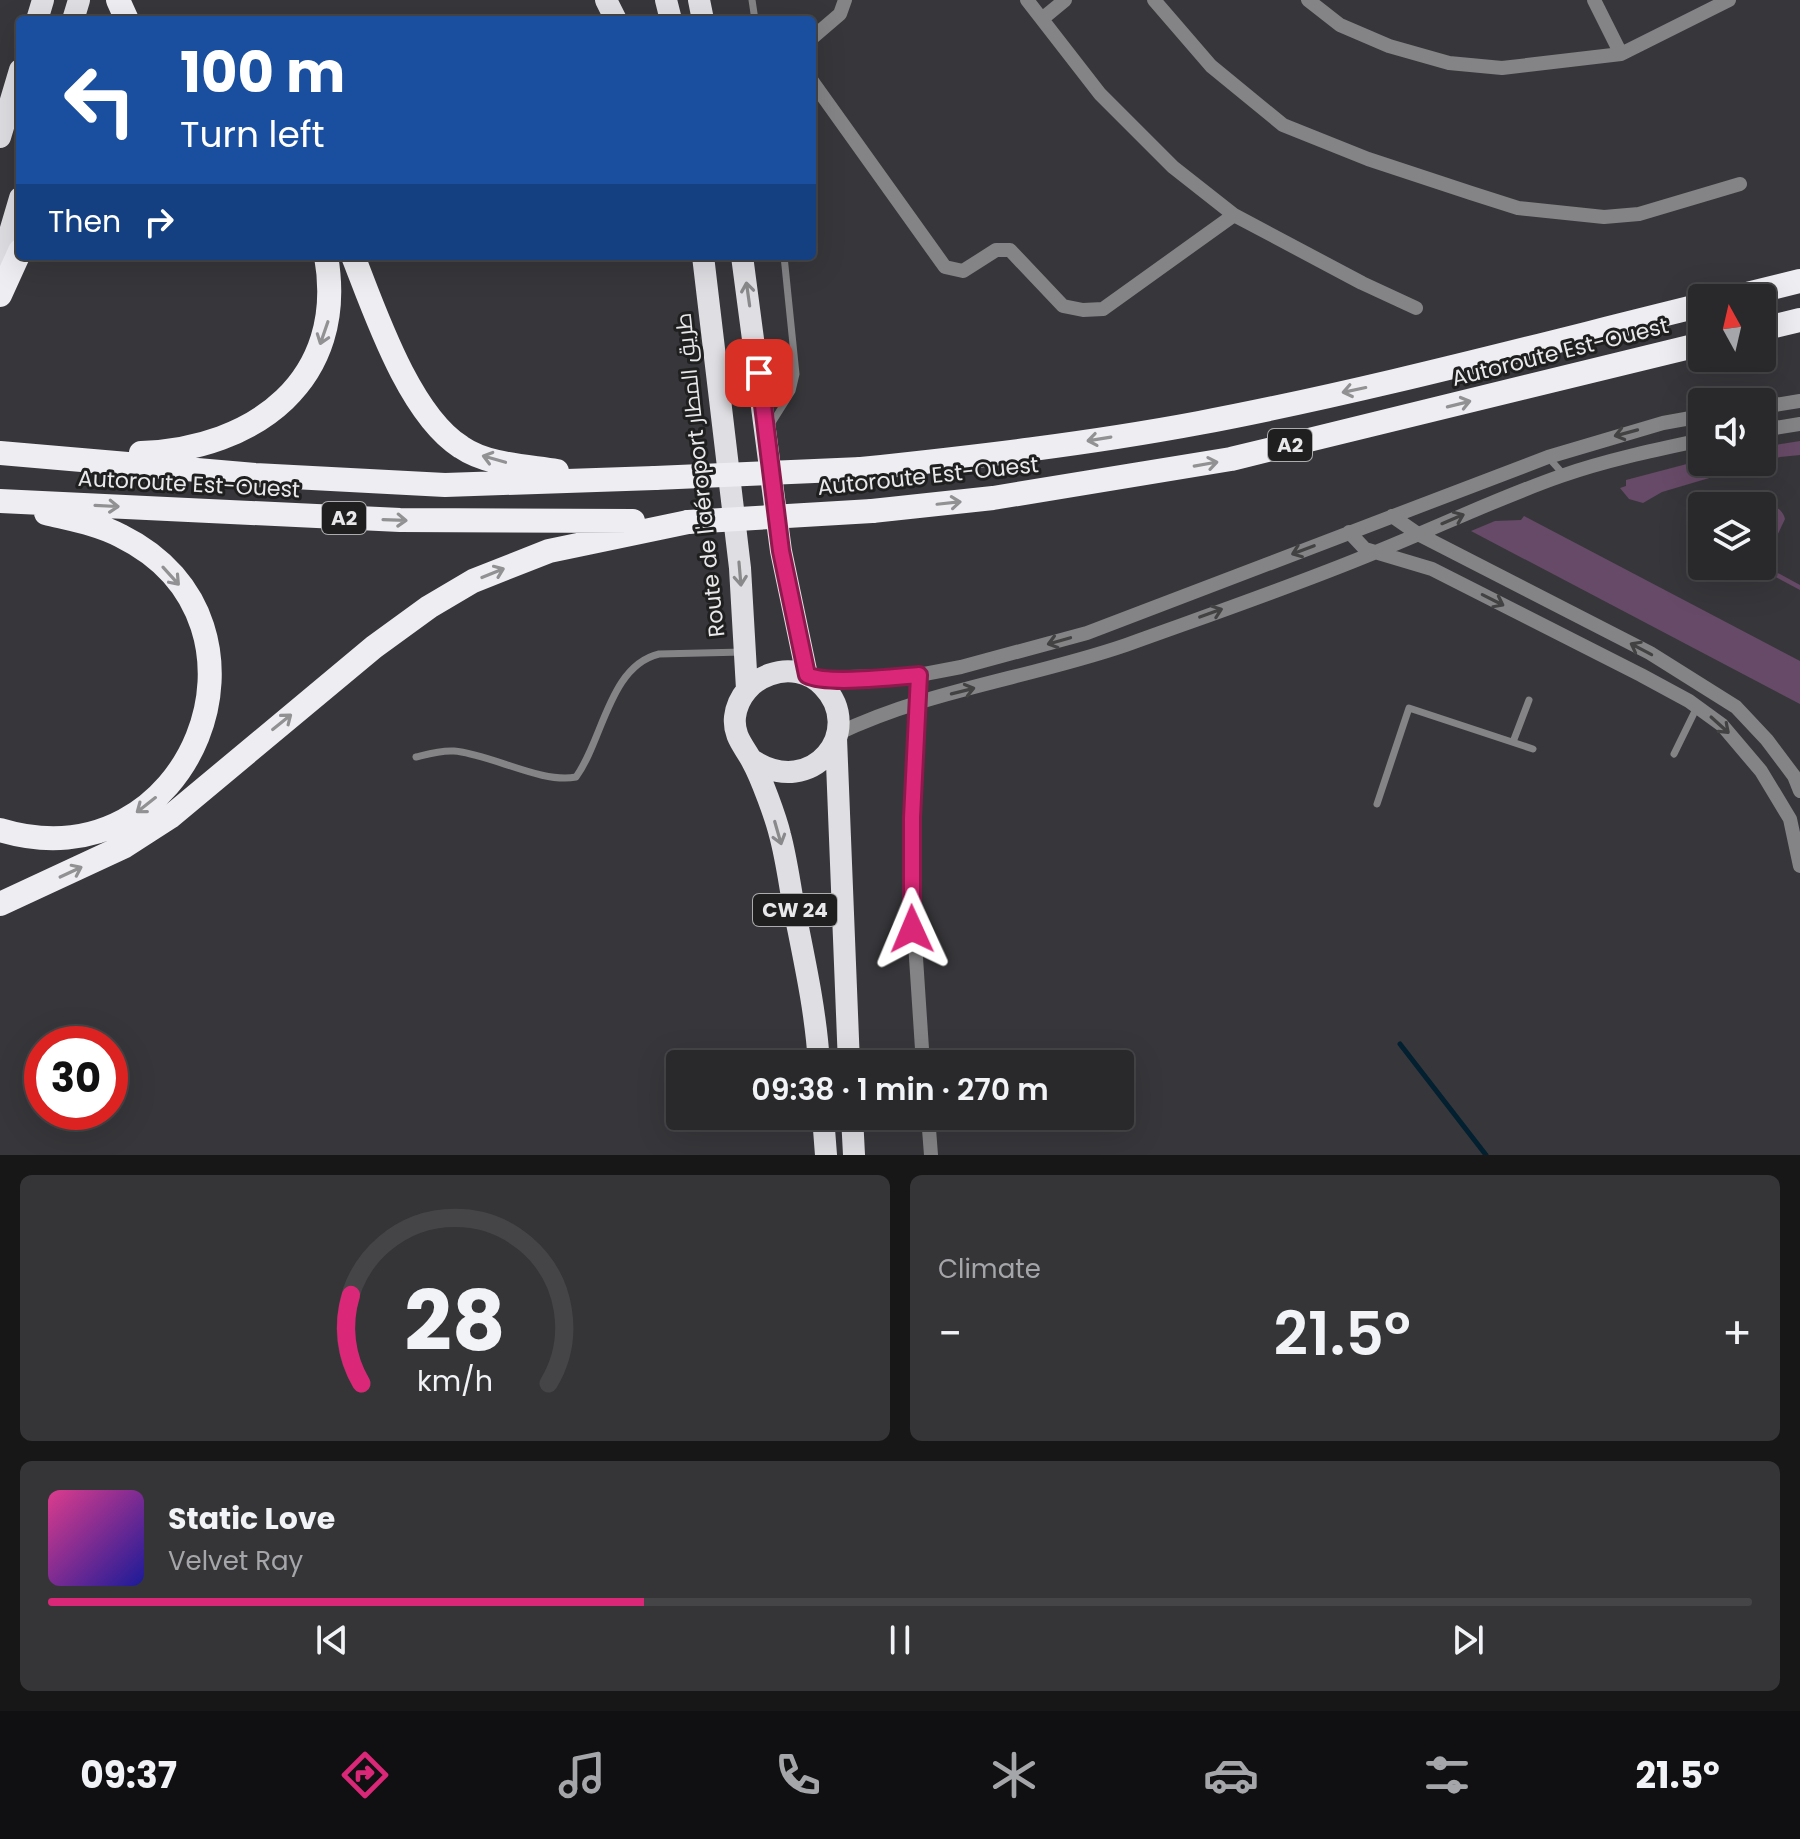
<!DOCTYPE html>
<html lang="en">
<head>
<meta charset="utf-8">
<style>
  body { margin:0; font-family:Poppins,Cairo,sans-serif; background:#353538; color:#f1f3f6; height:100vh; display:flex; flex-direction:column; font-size:30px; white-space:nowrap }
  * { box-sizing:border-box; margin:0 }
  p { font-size:26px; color:#a5a6a9 }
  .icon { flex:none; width:44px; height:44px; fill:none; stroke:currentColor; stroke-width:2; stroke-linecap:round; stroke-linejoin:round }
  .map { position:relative; height:1155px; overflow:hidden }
  .details { display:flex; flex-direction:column; gap:20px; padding:20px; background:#171718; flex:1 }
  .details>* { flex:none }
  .guide { position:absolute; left:16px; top:16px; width:800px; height:244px; border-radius:8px; box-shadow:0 8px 32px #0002,0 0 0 2px #454548; background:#1a4fa0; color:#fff; overflow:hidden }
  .needle { width:52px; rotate:352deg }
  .fabs { position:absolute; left:1688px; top:284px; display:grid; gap:16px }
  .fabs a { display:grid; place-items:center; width:88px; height:88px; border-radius:8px; background:#29292c; box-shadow:0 8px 32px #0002,0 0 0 2px #454548; font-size:40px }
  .speed { position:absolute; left:24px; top:1026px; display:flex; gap:16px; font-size:40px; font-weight:700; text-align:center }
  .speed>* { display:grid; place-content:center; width:104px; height:104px; border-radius:50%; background:#29292c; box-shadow:0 8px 32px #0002,0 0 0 2px #454548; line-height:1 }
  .speed .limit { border:12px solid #d22; background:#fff; color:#111 }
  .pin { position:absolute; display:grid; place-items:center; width:68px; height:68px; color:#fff; margin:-34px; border-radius:16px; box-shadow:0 4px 12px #0006 }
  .me { position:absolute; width:88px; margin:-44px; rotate:359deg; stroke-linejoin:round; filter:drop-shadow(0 0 6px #0008) }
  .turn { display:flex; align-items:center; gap:28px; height:168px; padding:0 32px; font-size:36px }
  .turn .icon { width:104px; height:104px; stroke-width:2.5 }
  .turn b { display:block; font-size:56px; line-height:68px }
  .then { display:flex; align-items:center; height:76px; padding:0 32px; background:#0003; gap:16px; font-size:30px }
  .big { font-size:60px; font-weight:600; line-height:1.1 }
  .details .widget { flex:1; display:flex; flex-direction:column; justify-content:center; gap:12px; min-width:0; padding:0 28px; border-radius:12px; background:#353538 }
  .details .dial { align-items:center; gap:0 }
  .dial svg { height:208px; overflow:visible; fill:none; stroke:#454548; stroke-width:7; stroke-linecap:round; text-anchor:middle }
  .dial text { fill:#f1f3f6; stroke:none }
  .song { display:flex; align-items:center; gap:24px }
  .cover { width:96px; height:96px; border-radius:12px; background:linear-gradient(135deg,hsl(330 70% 55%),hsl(240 70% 35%)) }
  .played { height:8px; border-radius:4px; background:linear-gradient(90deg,#db2777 35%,#454548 35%) }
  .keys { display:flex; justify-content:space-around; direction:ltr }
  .heat { display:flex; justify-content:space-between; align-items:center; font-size:44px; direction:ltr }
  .details .tiles { flex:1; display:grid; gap:20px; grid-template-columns:1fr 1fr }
  .widget:last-child { grid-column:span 2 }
  .trip { position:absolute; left:666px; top:1050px; width:468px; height:80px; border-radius:8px; background:#29292c; box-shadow:0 8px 32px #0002,0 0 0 2px #454548; font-weight:600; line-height:80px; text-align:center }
  .dock { display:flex; height:128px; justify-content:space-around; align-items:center; background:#101012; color:#a5a6a9 }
  .dock .icon { width:56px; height:56px }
  .dock .selected { color:#db2777 }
  .dock b { font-size:36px; color:#f1f3f6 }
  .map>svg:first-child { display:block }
  .green { fill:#674a67 }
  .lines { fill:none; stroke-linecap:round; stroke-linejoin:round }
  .stream { stroke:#02202f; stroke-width:5 }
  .service { stroke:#848385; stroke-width:7 }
  .minor { stroke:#848385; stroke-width:14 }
  .trunk { stroke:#dfdee2; stroke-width:22 }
  .motorway { stroke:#eeedf1; stroke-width:24 }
  .motorway-bridge { stroke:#eeedf1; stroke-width:24 }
  .oneway { stroke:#89888b }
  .oneway2 { stroke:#919093 }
  .oneway3 { stroke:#424243 }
  .route-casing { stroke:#8e194d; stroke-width:20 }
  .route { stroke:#db2777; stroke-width:14 }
  .labels { text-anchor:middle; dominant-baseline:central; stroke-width:6; stroke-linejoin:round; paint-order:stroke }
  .shield { fill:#1f1f20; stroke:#acacae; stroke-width:2 }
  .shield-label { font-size:20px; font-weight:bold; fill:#e8e8eb }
  .street-label { font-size:22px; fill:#e8e8eb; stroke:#1f1f20 }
</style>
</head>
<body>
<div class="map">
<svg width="1800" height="1155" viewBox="0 0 1800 1155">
  <rect width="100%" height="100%" fill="#37373b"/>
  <path class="green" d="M1800,441v14l-20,2 -118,35 -19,11 -14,-4 -9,-11 6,-2v-6l76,-20 60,2v-15z
    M1750,495c13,6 32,10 35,24l-22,46 37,20v5l-45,-24h7v-60h-18z
    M1524,516l276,145v43l-329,-173 24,-10 26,-1z"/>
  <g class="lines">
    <path class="stream" d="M1400,1044l86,111"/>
    <path class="service" d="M752,0l3,20
      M770,426l22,-35 4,-17 -12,-118
      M1548,457l16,18
      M1513,742l16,-42
      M1674,754l23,-47
      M416,757c12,-3 25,-7 38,-6 37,3 87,33 122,26 27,-37 33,-111 83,-123l84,-2
      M1377,804l32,-96 124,41"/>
    <path class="minor" d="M1027,0l73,94 73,73 61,48 128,68 54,25
      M1154,0l57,66 72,59 85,34 103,34 47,15 86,9 35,-3 101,-30
      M1308,0l32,25 49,21 60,17 53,5 119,-14 108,-54
      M1594,0l27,54
      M1042,19l23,-19
      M812,38l28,-24 5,-14
      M812,81l133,186 18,4 33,-21h14l53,56 20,4 20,-1 131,-94
      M1762,407l38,-6
      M1762,430l38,-6
      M1392,516l26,18 232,119 86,54 31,33 27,36 6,15
      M1349,532l16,17 67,20 209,106 48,26 33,24 39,46 29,48 10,47
      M919,675l-8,207 12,182
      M814,678l105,-3 42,-8 126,-34 461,-176 115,-34 39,-7
      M837,734c91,-44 193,-56 289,-89 83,-30 168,-59 250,-93 62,-25 122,-54 185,-76 46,-16 94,-26 141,-36
      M928,1116l3,39"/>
    <path class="trunk" d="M606,0l10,20
      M666,0l5,20
      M699,0l4,20
      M37,20l6,-20
      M73,20l6,-20
      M0,137l20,-67
      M703,256l37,312 7,121
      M742,256l39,295 26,124
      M0,266l20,-68
      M836,738l13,326
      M752,760c61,40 114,-30 71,-74 -29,-30 -83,-11 -88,31 -2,19 9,29 17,44 9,16 24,57 28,74 7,26 10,53 15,78 10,50 21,100 24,151
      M823,1116l3,39
      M852,1116l2,39"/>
    <path class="motorway" d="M118,0l9,20
      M353,256c22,56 56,158 108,191 26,18 65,19 96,24
      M0,295l20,-44
      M1731,298l69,-17
      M1762,329l38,-9
      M0,453l255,22 190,10 210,-7
      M141,453c114,-4 207,-73 185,-197
      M861,469c113,-12 226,-25 338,-46 169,-32 336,-77 503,-118
      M0,501l400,19 233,1
      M872,511l121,-13 238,-39 471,-115
      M0,830c191,58 295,-208 121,-294 -22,-12 -51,-17 -75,-23
      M0,904l125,-58 45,-29 204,-170 55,-40 44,-26 76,-30 139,-29"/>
    <path class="motorway-bridge" d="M655,478l206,-9
      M688,522l184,-11"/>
  </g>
  <defs><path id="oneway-shaft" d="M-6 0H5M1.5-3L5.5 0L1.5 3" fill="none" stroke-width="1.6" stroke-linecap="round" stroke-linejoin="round" transform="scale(2)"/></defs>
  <g class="oneway">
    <use href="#oneway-shaft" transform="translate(748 294) rotate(-98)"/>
    <use href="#oneway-shaft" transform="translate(740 574) rotate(85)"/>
    <use href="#oneway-shaft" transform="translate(778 833) rotate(74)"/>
  </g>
  <g class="oneway2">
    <use href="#oneway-shaft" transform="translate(324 333) rotate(109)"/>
    <use href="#oneway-shaft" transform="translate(1354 390) rotate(168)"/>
    <use href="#oneway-shaft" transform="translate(1459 404) rotate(-14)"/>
    <use href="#oneway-shaft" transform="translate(1099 439) rotate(171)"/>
    <use href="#oneway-shaft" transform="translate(494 459) rotate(-164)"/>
    <use href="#oneway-shaft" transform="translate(1206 464) rotate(-10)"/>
    <use href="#oneway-shaft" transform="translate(949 503) rotate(-6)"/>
    <use href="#oneway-shaft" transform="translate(107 506) rotate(3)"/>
    <use href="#oneway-shaft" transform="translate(395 520) rotate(2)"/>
    <use href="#oneway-shaft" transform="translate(493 573) rotate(-22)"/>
    <use href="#oneway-shaft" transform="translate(171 576) rotate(48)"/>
    <use href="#oneway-shaft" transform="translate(282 722) rotate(-39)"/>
    <use href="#oneway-shaft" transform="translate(146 805) rotate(142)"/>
    <use href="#oneway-shaft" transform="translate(71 872) rotate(-25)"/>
  </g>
  <g class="oneway3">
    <use href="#oneway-shaft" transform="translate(1626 433) rotate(165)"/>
    <use href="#oneway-shaft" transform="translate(1453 519) rotate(-23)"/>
    <use href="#oneway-shaft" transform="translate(1303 550) rotate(159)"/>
    <use href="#oneway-shaft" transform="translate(1493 600) rotate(27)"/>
    <use href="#oneway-shaft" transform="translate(1211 613) rotate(-20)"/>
    <use href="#oneway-shaft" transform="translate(1059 641) rotate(164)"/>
    <use href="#oneway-shaft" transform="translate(1641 649) rotate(-152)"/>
    <use href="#oneway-shaft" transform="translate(963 691) rotate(-14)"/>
    <use href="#oneway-shaft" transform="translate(1720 725) rotate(42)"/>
  </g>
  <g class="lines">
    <g class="route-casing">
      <path id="route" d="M759,373l22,178 26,124c20,10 87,2 112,0l-7,143v111"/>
    </g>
    <use href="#route" class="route"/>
  </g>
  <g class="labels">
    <g class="shield">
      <rect x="1268" y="429" width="44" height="32" rx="6"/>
      <rect x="322" y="502" width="44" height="32" rx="6"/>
      <rect x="753" y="894" width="84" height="32" rx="6"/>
    </g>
    <g class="shield-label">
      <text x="1290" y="445">A2</text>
      <text x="344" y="518">A2</text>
      <text x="795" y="910">CW 24</text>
    </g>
    <g class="street-label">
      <text transform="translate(1560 352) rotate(-14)">Autoroute Est-Ouest</text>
      <text transform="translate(700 475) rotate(-96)">Route de l'aéroport طريق المطار</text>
      <text transform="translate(928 476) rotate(-6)">Autoroute Est-Ouest</text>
      <text transform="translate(189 484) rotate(3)">Autoroute Est-Ouest</text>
    </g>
  </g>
</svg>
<div class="fabs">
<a><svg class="needle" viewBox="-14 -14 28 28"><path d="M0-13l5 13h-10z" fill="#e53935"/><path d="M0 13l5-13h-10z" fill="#a5a6a9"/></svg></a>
<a><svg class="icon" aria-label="sound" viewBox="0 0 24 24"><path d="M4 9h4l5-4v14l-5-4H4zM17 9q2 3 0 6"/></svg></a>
<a><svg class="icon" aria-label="layers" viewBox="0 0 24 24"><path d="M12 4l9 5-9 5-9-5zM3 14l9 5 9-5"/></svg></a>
</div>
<div class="speed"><div class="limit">30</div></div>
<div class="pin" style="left:759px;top:373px;background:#d93025"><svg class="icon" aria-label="arrive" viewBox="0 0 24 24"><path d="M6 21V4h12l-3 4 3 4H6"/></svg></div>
<svg class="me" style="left:912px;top:929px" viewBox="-20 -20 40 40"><path d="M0-17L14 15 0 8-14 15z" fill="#db2777" stroke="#fff" stroke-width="4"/></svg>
<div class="trip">09:38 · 1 min · 270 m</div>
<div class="guide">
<div class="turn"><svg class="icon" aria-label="left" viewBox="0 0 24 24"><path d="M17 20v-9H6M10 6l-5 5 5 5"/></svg><div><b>100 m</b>Turn left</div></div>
<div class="then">Then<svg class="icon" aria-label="right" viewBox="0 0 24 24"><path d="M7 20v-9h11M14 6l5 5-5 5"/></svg></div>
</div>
</div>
<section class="details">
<div class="tiles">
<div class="widget dial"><svg viewBox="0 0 100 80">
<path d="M14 69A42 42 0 1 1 86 69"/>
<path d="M14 69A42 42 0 0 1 10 35" stroke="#db2777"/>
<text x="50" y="56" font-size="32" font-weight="700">28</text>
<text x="50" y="72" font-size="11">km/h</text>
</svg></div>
<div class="widget"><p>Climate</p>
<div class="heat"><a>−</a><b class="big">21.5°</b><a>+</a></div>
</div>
<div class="widget">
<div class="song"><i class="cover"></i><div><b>Static Love</b><p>Velvet Ray</p></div></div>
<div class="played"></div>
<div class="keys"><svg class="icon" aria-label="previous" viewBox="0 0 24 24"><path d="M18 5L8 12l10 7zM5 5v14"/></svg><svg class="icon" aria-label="pause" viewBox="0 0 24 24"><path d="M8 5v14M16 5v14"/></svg><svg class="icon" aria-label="next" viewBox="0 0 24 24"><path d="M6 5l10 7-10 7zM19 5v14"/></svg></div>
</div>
</div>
</section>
<nav class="dock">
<b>09:37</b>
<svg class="icon selected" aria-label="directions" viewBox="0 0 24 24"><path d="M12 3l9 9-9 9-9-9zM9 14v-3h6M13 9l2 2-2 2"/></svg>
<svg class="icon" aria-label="music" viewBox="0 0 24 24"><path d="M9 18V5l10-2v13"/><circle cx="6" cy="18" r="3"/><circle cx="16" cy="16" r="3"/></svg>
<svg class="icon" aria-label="phone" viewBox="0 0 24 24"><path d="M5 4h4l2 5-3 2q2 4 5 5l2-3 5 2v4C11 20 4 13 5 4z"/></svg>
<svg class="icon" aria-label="climate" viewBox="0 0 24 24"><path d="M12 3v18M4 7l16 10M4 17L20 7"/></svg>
<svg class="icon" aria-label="car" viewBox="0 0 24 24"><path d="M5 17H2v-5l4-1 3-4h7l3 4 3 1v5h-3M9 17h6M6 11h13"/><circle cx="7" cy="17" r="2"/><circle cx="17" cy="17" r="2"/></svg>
<svg class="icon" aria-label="filters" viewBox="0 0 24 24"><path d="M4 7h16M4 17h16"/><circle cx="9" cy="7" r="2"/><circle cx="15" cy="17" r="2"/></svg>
<b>21.5°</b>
</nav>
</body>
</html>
